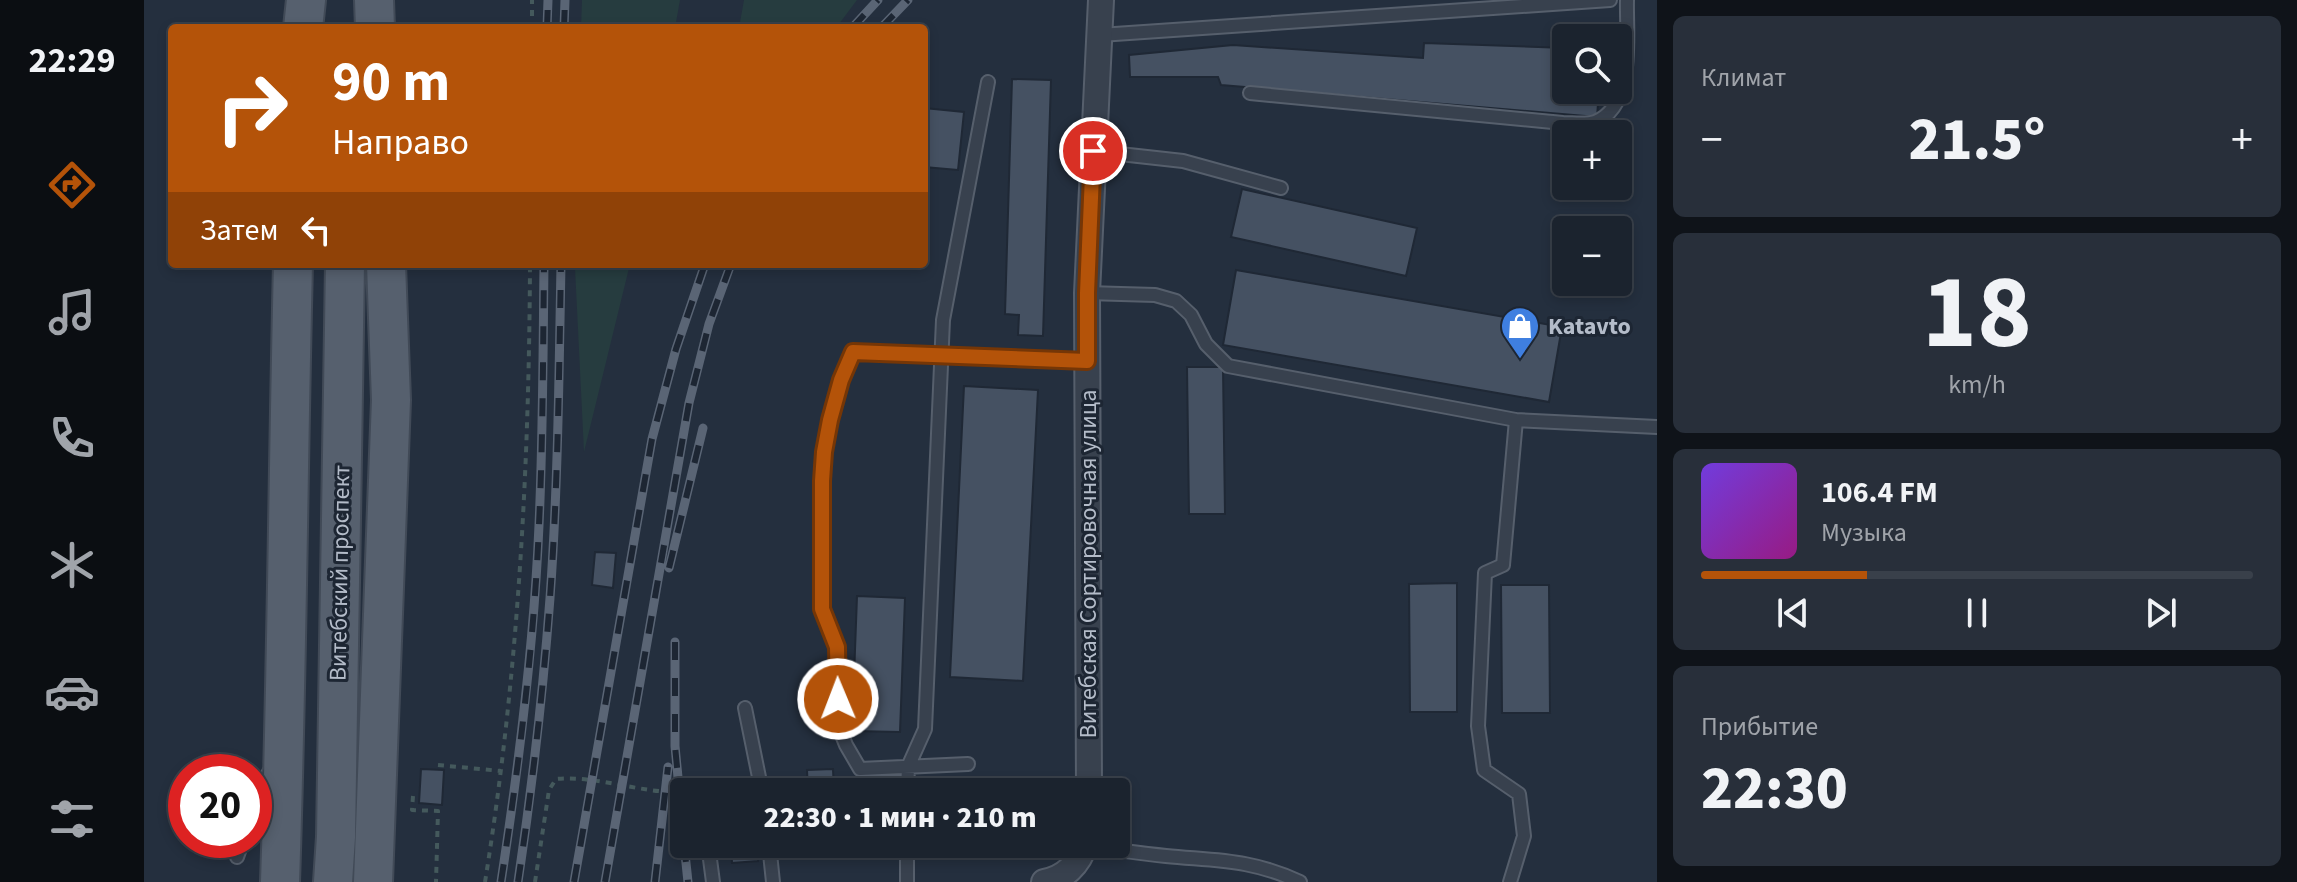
<!DOCTYPE html>
<html lang="ru">
<head>
<meta charset="utf-8">
<style>
  body { margin:0; font-family:"Source Sans 3",sans-serif; background:#282f3a; color:#f1f3f6; height:100vh; display:flex; flex-direction:column; font-size:30px; white-space:nowrap }
  * { box-sizing:border-box; margin:0 }
  p { font-size:26px; color:#a0a4aa }
  .icon { flex:none; width:44px; height:44px; fill:none; stroke:currentColor; stroke-width:2; stroke-linecap:round; stroke-linejoin:round }
  .map { position:relative; flex:1; overflow:hidden }
  .side { display:flex; flex-direction:column; gap:16px; padding:16px; background:#0f1319; width:640px }
  .side>* { flex:none }
  .guide { position:absolute; left:24px; top:24px; width:760px; height:244px; border-radius:8px; box-shadow:0 4px 12px #0003,0 0 0 2px #39404a; background:#b45309; color:#fff; overflow:hidden }
  .controls { position:absolute; left:1408px; top:24px; display:grid; gap:16px }
  .controls a { display:grid; place-items:center; width:80px; height:80px; border-radius:8px; background:#1b232e; box-shadow:0 4px 12px #0003,0 0 0 2px #39404a; font-size:40px }
  .speed { position:absolute; left:24px; top:754px; display:flex; gap:16px; font-size:40px; font-weight:700; text-align:center }
  .speed>* { display:grid; place-content:center; width:104px; height:104px; border-radius:50%; background:#1b232e; box-shadow:0 4px 12px #0003,0 0 0 2px #39404a; line-height:1 }
  .speed .limit { border:12px solid #d22; background:#fff; color:#111 }
  .pin { position:absolute; display:grid; place-items:center; width:68px; height:68px; color:#fff; margin:-34px; border:4px solid #fff; border-radius:50%; box-shadow:0 2px 8px #0007 }
  .me { position:absolute; width:88px; margin:-44px; rotate:359deg; stroke-linejoin:round; filter:drop-shadow(0 0 6px #0008) }
  .turn { display:flex; align-items:center; gap:28px; height:168px; padding:0 32px; font-size:36px }
  .turn .icon { width:104px; height:104px; stroke-width:2.5 }
  .turn b { display:block; font-size:56px; line-height:68px }
  .then { display:flex; align-items:center; height:76px; padding:0 32px; background:#0003; gap:16px; font-size:30px }
  .big { font-size:60px; font-weight:800; line-height:1.1 }
  .side .tile { flex:1; display:flex; flex-direction:column; justify-content:center; gap:12px; min-width:0; padding:0 28px; border-radius:12px; background:#282f3a }
  .side .dial { align-items:center; gap:0 }
  .dial b { font-size:104px; line-height:1 }
  .song { display:flex; align-items:center; gap:24px }
  .cover { width:96px; height:96px; border-radius:12px; background:linear-gradient(135deg,hsl(260 70% 55%),hsl(310 70% 35%)) }
  .played { height:8px; border-radius:4px; background:linear-gradient(90deg,#b45309 30%,#39404a 30%) }
  .keys { display:flex; justify-content:space-around; direction:ltr }
  .heat { display:flex; justify-content:space-between; align-items:center; font-size:44px; direction:ltr }
  .trip { position:absolute; left:526px; top:778px; width:460px; height:80px; border-radius:8px; background:#1b232e; box-shadow:0 4px 12px #0003,0 0 0 2px #39404a; font-weight:800; line-height:80px; text-align:center }
  main { display:flex; flex:1; min-height:0 }
  .tab-bar { display:flex; flex-direction:column; width:144px; justify-content:space-around; align-items:center; background:#0b0e12; color:#a0a4aa }
  .tab-bar .icon { width:56px; height:56px }
  .tab-bar .selected { color:#b45309 }
  .tab-bar b { font-size:36px; color:#f1f3f6 }
  .map>svg:first-child { display:block }
  .green { fill:#263c3f }
  .building { fill:#455162; stroke:#1f2835; stroke-width:2 }
  .lines { fill:none; stroke-linecap:round; stroke-linejoin:round }
  .service-casing { stroke:#565f6c; stroke-width:16 }
  .minor-casing { stroke:#565f6c; stroke-width:28 }
  .primary-casing { stroke:#414a57; stroke-width:42 }
  .path { stroke:#44595c; stroke-width:4; stroke-dasharray:6 6; stroke-linecap:butt }
  .service { stroke:#38414e; stroke-width:12 }
  .minor { stroke:#38414e; stroke-width:24 }
  .primary { stroke:#56606e; stroke-width:38 }
  .rail-casing { stroke:#5a6575; stroke-width:9 }
  .rail { stroke:#1d2633; stroke-width:6; stroke-dasharray:18; stroke-linecap:butt }
  .route-casing { stroke:#753606; stroke-width:20 }
  .route { stroke:#b45309; stroke-width:14 }
  .labels { text-anchor:middle; dominant-baseline:central; stroke-width:6; stroke-linejoin:round; paint-order:stroke }
  .poi-label { font-size:24px; font-weight:bold; fill:#b4bcc9; stroke:#1d2633; text-anchor:start }
  .street-label { font-size:24px; fill:#b4bcc9; stroke:#1d2633 }
</style>
</head>
<body>
<main>
<nav class="tab-bar">
<b>22:29</b>
<svg class="icon selected" aria-label="directions" viewBox="0 0 24 24"><path d="M12 3l9 9-9 9-9-9zM9 14v-3h6M13 9l2 2-2 2"/></svg>
<svg class="icon" aria-label="music" viewBox="0 0 24 24"><path d="M9 18V5l10-2v13"/><circle cx="6" cy="18" r="3"/><circle cx="16" cy="16" r="3"/></svg>
<svg class="icon" aria-label="phone" viewBox="0 0 24 24"><path d="M5 4h4l2 5-3 2q2 4 5 5l2-3 5 2v4C11 20 4 13 5 4z"/></svg>
<svg class="icon" aria-label="climate" viewBox="0 0 24 24"><path d="M12 3v18M4 7l16 10M4 17L20 7"/></svg>
<svg class="icon" aria-label="car" viewBox="0 0 24 24"><path d="M5 17H2v-5l4-1 3-4h7l3 4 3 1v5h-3M9 17h6M6 11h13"/><circle cx="7" cy="17" r="2"/><circle cx="17" cy="17" r="2"/></svg>
<svg class="icon" aria-label="filters" viewBox="0 0 24 24"><path d="M4 7h16M4 17h16"/><circle cx="9" cy="7" r="2"/><circle cx="15" cy="17" r="2"/></svg>
</nav>
<div class="map">
<svg width="1513" height="882" viewBox="0 0 1513 882">
  <rect width="100%" height="100%" fill="#242f3e"/>
  <path class="green" d="M438,0h98l-5,28h-94z
    M600,0h113l-21,28h-97z
    M431,264h55l-46,188 -9,-184z"/>
  <path class="building" d="M1280,43l142,5v42h33l-2,27 -376,-32 -3,-8h-88l-1,-22 104,-10 190,13z
    M868,79l39,1 -8,256 -25,-1 1,-20 -14,-1z
    M780,108l40,4 -6,58 -34,-3z
    M1098,189l175,39 -11,48 -175,-39z
    M1092,270l326,57 -13,75 -326,-57z
    M1043,367h36l2,147h-36z
    M820,386l74,4 -15,291 -73,-4z
    M451,552l21,1 -3,35 -21,-3z
    M1313,583v129h-47l-1,-128z
    M1357,585h48l1,128h-48z
    M713,596l48,2 -5,134 -48,-1z
    M277,769l23,1 -2,35 -23,-2z
    M689,769l1,23h-26l-1,-22z
    M587,844h26l1,17 -26,2z"/>
  <g class="lines">
    <g class="service-casing">
      <path id="service" d="M956,35l510,-35
        M1106,93l313,30c10,0 23,2 32,-1 41,-16 31,-87 32,-122
        M949,151l90,10 98,27
        M943,293l68,2 21,6 15,14 15,29 22,22 288,54 141,7
        M601,708l17,84
        M824,764l-108,5 -14,-24 -8,-20 -1,-78 -15,-38 2,-157 17,-72 12,-28 234,9
        M763,792l1,-25 17,-38 18,-409 45,-238
        M110,812l15,-40
        M564,844l5,38
        M625,844l4,38
        M763,844v38
        M940,846c27,3 54,7 82,10 51,5 85,3 134,26
        M93,857l6,-17
        M1366,882l14,-46 -5,-42 -35,-24 -6,-44 7,-153 18,-8 13,-145"/>
    </g>
    <g class="minor-casing">
      <path id="minor" d="M945,792l-2,-499 14,-293
        M900,882c21,-4 35,-18 41,-38"/>
    </g>
    <g class="primary-casing">
      <path id="primary" d="M230,0l1,28
        M159,28l3,-28
        M136,882c7,-206 8,-412 13,-618
        M189,882l3,-45 9,-573
        M229,882l18,-482 -5,-136"/>
    </g>
    <path class="path" d="M388,28v-28
      M294,765l63,6
      M269,796l-1,14 26,1 -2,71
      M341,882c33,-205 44,-411 45,-618
      M391,882l14,-92 7,-11c42,-4 85,15 128,13"/>
    <use href="#service" class="service"/>
    <use href="#minor" class="minor"/>
    <use href="#primary" class="primary"/>
    <g class="rail-casing">
      <path id="rail" d="M403,28l1,-28
        M420,28l1,-28
        M708,28l26,-28
        M737,28l27,-28
        M525,568l34,-140
        M531,642v104l9,94
        M540,844l4,38
        M357,882c18,-118 33,-237 38,-357 4,-87 4,-174 5,-261
        M374,882c14,-94 25,-189 32,-284 8,-111 9,-223 11,-334
        M430,882l78,-443 24,-90 29,-85
        M461,882l84,-479 20,-79 22,-60
        M511,882l13,-115"/>
    </g>
    <use href="#rail" class="rail"/>
  </g>
  <g class="lines">
    <g class="route-casing">
      <path id="route" d="M694,699l-1,-52 -15,-38v-128l2,-29 6,-32 11,-40 12,-28 234,9v-68l6,-142"/>
    </g>
    <use href="#route" class="route"/>
  </g>
  <defs>
    <g id="shop-pin" transform="scale(2)"><path d="M0 17L-7.5 6A9.5 9.5 0 1 1 7.5 6Z" fill="#3f7fe0" stroke="#1d2633"/><path d="M-5-2.5h2.3a2.7 3.5 0 0 1 5.4 0H5L5.5 6h-11ZM-1.5-2.5h3a1.5 2.3 0 0 0-3 0Z" fill="#fff"/></g>
  </defs>
  <g fill-rule="evenodd">
    <use href="#shop-pin" x="1376" y="326"/>
  </g>
  <g class="labels">
    <g class="poi-label">
      <text x="1404" y="326">Katavto</text>
    </g>
    <g class="street-label">
      <text transform="translate(944 564) rotate(-90)">Витебская Сортировочная улица</text>
      <text transform="translate(196 573) rotate(-89)">Витебский проспект</text>
    </g>
  </g>
</svg>
<div class="controls">
<a><svg class="icon" aria-label="search" viewBox="0 0 24 24"><circle cx="10" cy="10" r="6"/><path d="M15 15l6 6"/></svg></a>
<a>+</a>
<a>−</a>
</div>
<div class="speed"><div class="limit">20</div></div>
<div class="pin" style="left:949px;top:151px;background:#d93025"><svg class="icon" aria-label="arrive" viewBox="0 0 24 24"><path d="M6 21V4h12l-3 4 3 4H6"/></svg></div>
<svg class="me" style="left:694px;top:699px" viewBox="-20 -20 40 40"><circle r="17" fill="#b45309" stroke="#fff" stroke-width="3"/><path d="M0-11L8 9 0 5-8 9z" fill="#fff"/></svg>
<div class="trip">22:30 · 1 мин · 210 m</div>
<div class="guide">
<div class="turn"><svg class="icon" aria-label="right" viewBox="0 0 24 24"><path d="M7 20v-9h11M14 6l5 5-5 5"/></svg><div><b>90 m</b>Направо</div></div>
<div class="then">Затем<svg class="icon" aria-label="left" viewBox="0 0 24 24"><path d="M17 20v-9H6M10 6l-5 5 5 5"/></svg></div>
</div>
</div>
<section class="side">
<div class="tile"><p>Климат</p>
<div class="heat"><a>−</a><b class="big">21.5°</b><a>+</a></div>
</div>
<div class="tile dial"><b>18</b><p>km/h</p></div>
<div class="tile">
<div class="song"><i class="cover"></i><div><b>106.4 FM</b><p>Музыка</p></div></div>
<div class="played"></div>
<div class="keys"><svg class="icon" aria-label="previous" viewBox="0 0 24 24"><path d="M18 5L8 12l10 7zM5 5v14"/></svg><svg class="icon" aria-label="pause" viewBox="0 0 24 24"><path d="M8 5v14M16 5v14"/></svg><svg class="icon" aria-label="next" viewBox="0 0 24 24"><path d="M6 5l10 7-10 7zM19 5v14"/></svg></div>
</div>
<div class="tile"><p>Прибытие</p><b class="big">22:30</b></div>
</section>
</main>
</body>
</html>
